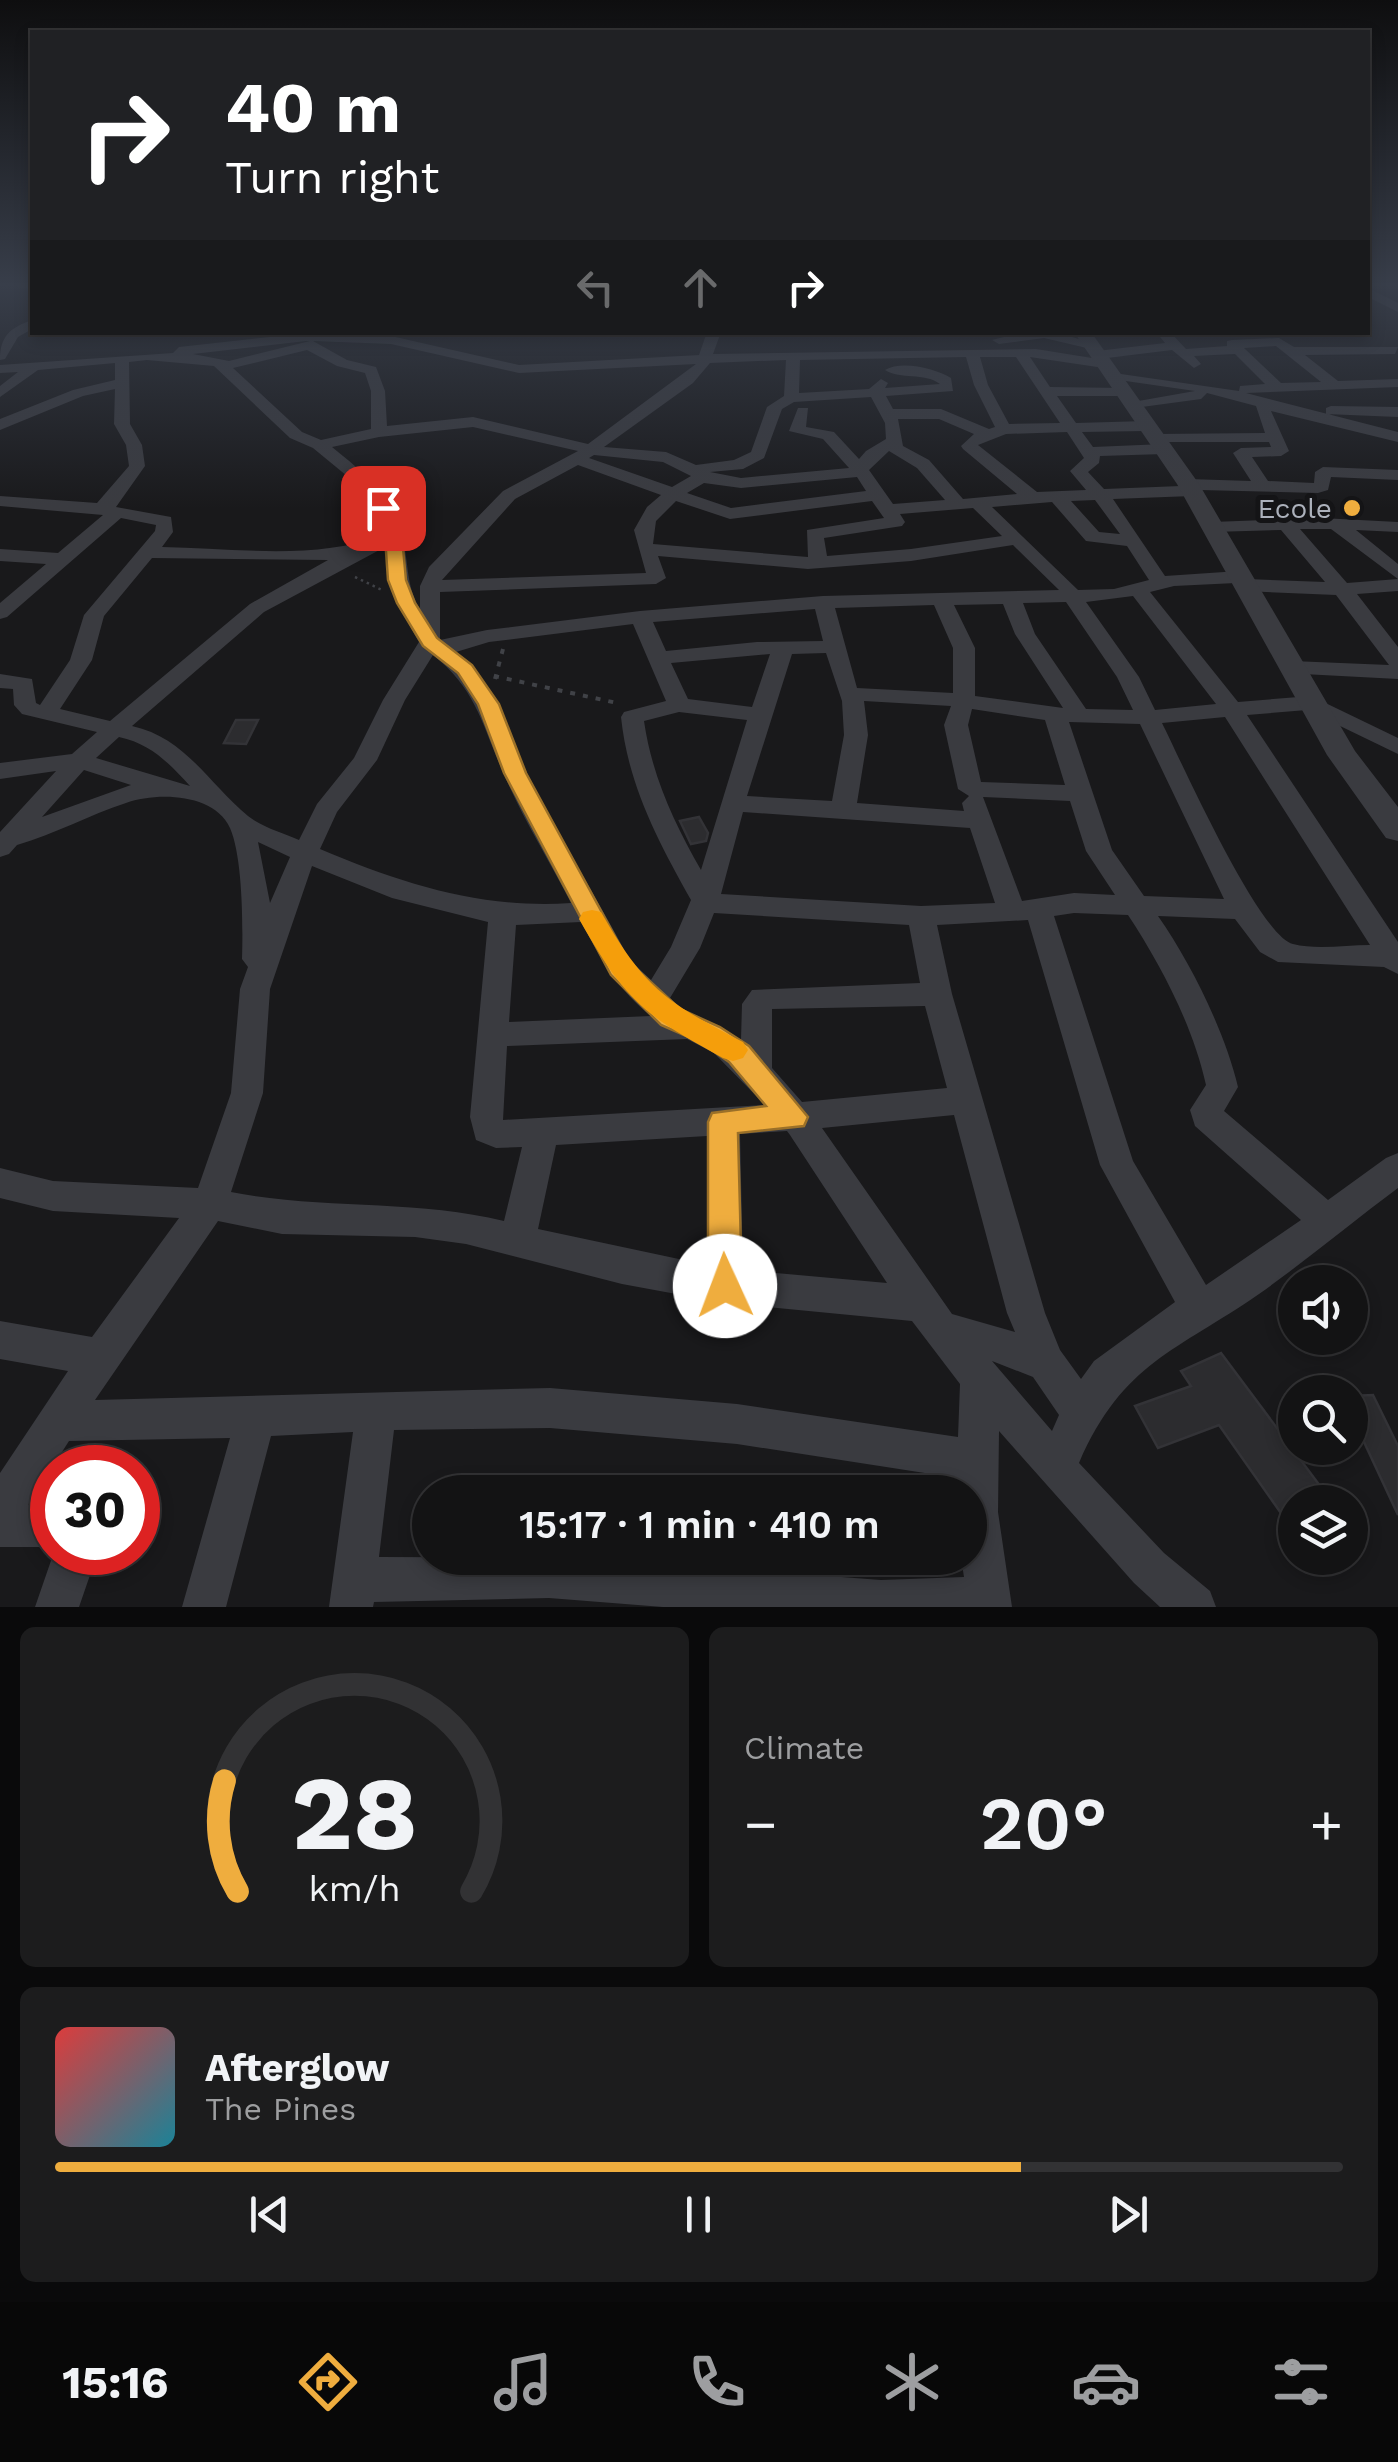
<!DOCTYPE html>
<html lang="en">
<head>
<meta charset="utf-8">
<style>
  body { margin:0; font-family:"Work Sans",sans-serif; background:#1c1c1d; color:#f1f3f6; height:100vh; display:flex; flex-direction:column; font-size:38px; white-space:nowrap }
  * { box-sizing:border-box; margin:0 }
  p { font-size:32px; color:#9d9ea0 }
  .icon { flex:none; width:55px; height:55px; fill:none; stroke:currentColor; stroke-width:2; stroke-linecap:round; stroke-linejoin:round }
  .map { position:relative; height:1607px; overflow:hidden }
  .sheet { display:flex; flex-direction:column; gap:20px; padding:20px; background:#0a0a0b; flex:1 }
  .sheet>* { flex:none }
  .banner { position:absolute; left:30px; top:30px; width:1340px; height:305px; border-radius:0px; box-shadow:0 5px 15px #0003,0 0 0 2px #323234; background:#202124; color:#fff; overflow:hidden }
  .controls { position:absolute; left:1278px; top:1265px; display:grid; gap:20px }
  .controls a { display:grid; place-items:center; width:90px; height:90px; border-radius:50%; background:#131314; box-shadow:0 5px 15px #0003,0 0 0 2px #323234; font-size:50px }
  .speed { position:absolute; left:30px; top:1445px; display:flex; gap:20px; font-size:50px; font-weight:700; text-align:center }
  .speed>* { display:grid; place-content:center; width:130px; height:130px; border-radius:50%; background:#131314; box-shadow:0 5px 15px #0003,0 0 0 2px #323234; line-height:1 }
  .speed .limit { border:15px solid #d22; background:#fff; color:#111 }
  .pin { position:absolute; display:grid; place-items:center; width:85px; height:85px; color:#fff; margin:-42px; border-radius:20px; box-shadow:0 5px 15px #0006 }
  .me { position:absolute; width:110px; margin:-55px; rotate:358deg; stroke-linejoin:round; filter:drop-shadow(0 0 8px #0008) }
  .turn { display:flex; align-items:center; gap:35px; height:210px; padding:0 30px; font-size:45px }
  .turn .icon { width:130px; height:130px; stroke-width:2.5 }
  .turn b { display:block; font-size:70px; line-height:85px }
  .lanes { display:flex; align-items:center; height:95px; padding:0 30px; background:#0003; justify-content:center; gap:50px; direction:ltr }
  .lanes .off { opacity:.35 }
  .big { font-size:75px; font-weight:600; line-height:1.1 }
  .sheet .card { flex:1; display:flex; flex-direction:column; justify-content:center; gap:15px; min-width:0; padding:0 35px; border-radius:15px; background:#1c1c1d }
  .sheet .dial { align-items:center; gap:0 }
  .dial svg { height:260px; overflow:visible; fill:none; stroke:#323234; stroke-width:7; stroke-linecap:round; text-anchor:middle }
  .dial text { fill:#f1f3f6; stroke:none }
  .song { display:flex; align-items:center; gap:30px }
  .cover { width:120px; height:120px; border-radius:15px; background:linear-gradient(135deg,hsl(0 70% 55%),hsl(190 70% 35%)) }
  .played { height:10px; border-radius:5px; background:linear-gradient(90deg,#efad3e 75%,#323234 75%) }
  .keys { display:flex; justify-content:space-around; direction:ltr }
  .heat { display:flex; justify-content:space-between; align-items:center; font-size:55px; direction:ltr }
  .sheet .tiles { flex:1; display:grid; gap:20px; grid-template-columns:1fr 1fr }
  .card:last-child { grid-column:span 2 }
  .trip { position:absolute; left:412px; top:1475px; width:575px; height:100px; border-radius:50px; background:#131314; box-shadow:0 5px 15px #0003,0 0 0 2px #323234; font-weight:600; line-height:100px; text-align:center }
  .dock { display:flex; height:160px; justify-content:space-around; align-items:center; background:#080808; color:#9d9ea0 }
  .dock .icon { width:70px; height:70px }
  .dock .current { color:#efad3e }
  .dock b { font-size:45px; color:#f1f3f6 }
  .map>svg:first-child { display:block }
  .building { fill:#2c2c2f; stroke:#333337; stroke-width:2.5 }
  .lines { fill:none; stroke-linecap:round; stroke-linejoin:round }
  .path-far1 { stroke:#404247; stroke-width:2.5; stroke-dasharray:2.5 4; stroke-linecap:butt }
  .path { stroke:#404247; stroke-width:4; stroke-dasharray:5 8; stroke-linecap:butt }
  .minor { fill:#3a3b40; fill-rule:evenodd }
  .tertiary { fill:#3a3b40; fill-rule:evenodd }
  .route { fill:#efad3e; stroke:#9b7028; stroke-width:2.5 }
  .slow { fill:#f59e0b }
  .poi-dot { fill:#efad3e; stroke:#141416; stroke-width:4 }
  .labels { text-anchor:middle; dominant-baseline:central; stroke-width:10; stroke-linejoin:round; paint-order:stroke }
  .far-poi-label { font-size:28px; fill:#acb1bb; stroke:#141416; text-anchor:end }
</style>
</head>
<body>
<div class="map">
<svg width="1398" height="1607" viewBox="0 0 1398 1607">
  <rect width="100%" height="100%" fill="#19191b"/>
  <path class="building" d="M236,720h22l-12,24 -22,-1z
    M699,817l9,16 -2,8 -15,3 -11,-23z
    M1221,1353l111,149h-37v31l-76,-108 -61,23 -23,-42 56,-20 -10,-15z
    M1373,1395l25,51v69l-48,-103v-16z"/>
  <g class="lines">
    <path class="path-far1" d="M355,577l27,13"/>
    <path class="path" d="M494,676l123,27
      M495,679l8,-30"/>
    <path class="minor" d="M8,284h24v6z
      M1368,288l30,15v9l-30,-15z
      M32,320v9l-14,8 -13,22 -5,1c0,-24 10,-32 32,-40z
      M707,332h14l-8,22 323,-5 56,9v-6l5,-1 68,-8 -9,-11h14l16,17 41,-3v-5l5,-1 47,-2 15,9h104l-3,7 -90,1 33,26 60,-2v8l-152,6 152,39v10l-127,-31 18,40 -8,5 -29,1 16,24 46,2 1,-11 8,-5 75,3v10l-67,-3 -3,13 -10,3 -118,-3 -8,6 -79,3 52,77 74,-5 7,2 1,6 78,3 -44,-52 -69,2 -9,-5 9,-5 109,-4 77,4v10l-42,-2 42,34v15l-67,-50h-31l47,54 51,-4v12l-41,3 41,53v32l-114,-6 -3,-5 3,-5 8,-2 97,4 -53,-70 -92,-4 -7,-2 -1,-6 -62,3 -24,6 88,110 73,-6 87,42v16l-91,-44 -60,5 151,227v32l-14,-7 -106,-5 -18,-10 -25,-33 -77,-3c33,47 67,116 80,171l-14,24 104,89 58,-42 12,-5v35c-47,35 -91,72 -139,106 -82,57 -136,68 -180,169l85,90 46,38 6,16h-56l-26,-24 -135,-152 -1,81 14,95h-349l-114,-9 -175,4 -1,5h-44l24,-175 -82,4 -45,171h-44l48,-169 -161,3 -41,64h24v42h-52v-74l68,-102 -68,-12v-38l92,16 87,-119 -126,-7 -53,-13v-30l53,13 145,7 33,-95 9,-104 8,-22 -6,-8c1,-32 1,-101 -12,-131 -16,-35 -73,-36 -104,-25 -37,12 -71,31 -109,42l-8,9 -9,3v-25l56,-61 -56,8v-16l72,-9 25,-22 -75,-18 -8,-9 -1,-16 -13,-1v-14l32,5 4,24 4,2 30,-45 14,-45 71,-84 1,-6 -35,-7 -114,99 -7,2v-16l46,-39 -46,-3v-12l58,4 45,-38 -103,-9v-10l97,7 32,-37 -3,-21 -12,-21 1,-35 -32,7 -83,34v-11l73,-29 42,-10v-17l-77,7 -38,27v-11l18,-14 -18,1v-8l173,-12 6,-6 127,-14 85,3 128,29 180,-10zM306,341h4l-81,20 -36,-7zM313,341l78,3 128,29 177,-9 -108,80 -115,-27 -86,9 -2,-35 -9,-24 -29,-7zM1276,346l45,36 -40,1 -37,-35zM307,350l30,16 28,7 6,18v38l-50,11 -19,-8 -69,-64zM1172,350l22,18 7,-4 -7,-8 41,-2 30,30 -25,2 -1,5 -132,-19 -2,3 7,4 83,12 -68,12v6l74,-10 6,-6 49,13 9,27 -108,1 -6,2v6h118l2,5 -30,1 -8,5 18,28 -63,-2 -6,1 -1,6 -77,3 -16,-17 11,-9 1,-7 64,-2 8,-5 -8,-5 -71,3 -11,-15 64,-1 8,-5 -8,-5 -70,2 -19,-27h66l7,-4 -7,-4 -73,-1 -20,-30 74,11 7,-4 -12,-5zM966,357l8,28 21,42 -6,2 -48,-20h-48l-7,-13 67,-5 -2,-13c-16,-10 -50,-18 -66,-8 16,10 39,2 55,14l-55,4 3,-5 -7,-4 -12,10 -70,4 1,-33zM980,357h36l44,66 -51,1 -21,-39zM147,360l67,6 76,72 23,10 51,42 20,45c-69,26 -150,13 -222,12l11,-15 -2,-15 -55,-10 29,-41 -3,-21 -12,-21 -1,-62zM786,360l-2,36 -17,11 -16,45 -17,8 -38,5 -30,-13 -62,-5 89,-64 17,-20zM871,397l14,26 1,16 -20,12 -7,8 -25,-27 -28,-5 2,-19h-10l-9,23 34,8 26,29 -108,10 -31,-6 33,-3 21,-11 18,-49 12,-7zM898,419h41l35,15 -13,12 2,3 54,45 -54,5 -34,-39 -26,-14zM473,427l105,24 -75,40 -74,76 -9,19v23c-14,-23 -11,-44 -17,-69 -8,-43 -39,-67 -71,-93l47,-10zM1067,432l17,26 -14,13 16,19 -49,2 -59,-47 28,-11zM889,451l28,17 28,32 -52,4 -24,-34zM594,455l69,7 28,14 -19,11 -83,-29zM578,465l83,30 -14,12 -13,23 12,43 -204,7 73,-81zM857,477l9,14 -135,17 -44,-15 17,-10 37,5zM1095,500l25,34 -21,-2 -28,-31zM676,501l54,18 142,-18 12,17 -77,12 1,27 -155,-13 3,-23zM1052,502l34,39 41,5 22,34 -35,9 -36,1 -86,-83zM973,508l29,28 -91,13 -84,7 -3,-18 78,-12 3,-4 -5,-8zM1013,545l46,45 -236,6 -183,15 -153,19 -47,10v-48l216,-8 10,-6 -8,-22 150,13 103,-8zM385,547c3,38 15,62 34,95l-36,58 -29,58 -37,46 -18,36c-16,-7 -37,-13 -51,-24 -40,-33 -62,-78 -116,-90l132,-114zM152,558l176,2 -78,44 -140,117 -50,-12 32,-49 12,-44zM1133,596l83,108 -61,6 -16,-33 -53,-75zM1066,602l51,75 16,33 -47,-1 -51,-75 -12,-31zM1003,604l12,30 48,74 -88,-12v-48l-21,-43zM934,605l19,43v45l-96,-5 -22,-80zM815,609l8,32 -66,1 -91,9 -13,-29zM633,624l33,77 -42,11 -3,5c7,68 37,124 70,183l-20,47 -20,33 -21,-20c-33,-61 -69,-121 -101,-183 -23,-45 -32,-92 -73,-125l33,-10zM826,653l16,48 2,34 -12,66 -85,-5 45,-142zM770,654l-18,53 -64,-8 -17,-36zM433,655c44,35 48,68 70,117 19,45 46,88 68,131 -90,6 -168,-19 -251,-54l17,-37 40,-52 28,-60zM864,701l87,5 -7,19 14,64 11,7 -7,7 2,8 -107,-8 11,-68zM972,709l73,11 20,65 -84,-3 -13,-57zM679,712l68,8 -46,150c-27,-47 -49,-94 -57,-149zM1225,717l145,228c-24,0 -54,5 -77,-1 -34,-8 -112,-183 -131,-221zM1069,722l71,2 84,175 -80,-3 -32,-46zM119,737c32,7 50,26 71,49l-94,-28zM84,770l47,15 -89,32zM983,797l87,4 16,50 29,44 -41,-2 -52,8zM743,812l227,16 25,75 -74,3 -200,-12zM258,842l32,15 -20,46zM312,866l80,32 96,24 -18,195 6,23 20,8 26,-1 -18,74c-90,-22 -182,-11 -273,-29l32,-99 7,-104zM714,913l195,12 11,58 -168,7 -10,14 -1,36 -59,-31 -12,-11 30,-50zM1074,913l54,2c33,50 65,111 78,170l-16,25 5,16 106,94 -95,65 -73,-124 -79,-245zM1028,920l72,245 75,137 -81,59 -13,18 -21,-29 -15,-37 -93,-319 -15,-69zM581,922c20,37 39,70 70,94l-142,6 7,-97zM925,1006l22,82 -145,14 -30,-34v-59zM687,1039l27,14 51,52 -262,15 4,-74zM954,1115l53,198 8,19 -63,-18 -130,-186zM787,1131l3,4 97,148 -144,-13 -3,-136zM707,1136v129l-169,-36 18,-84zM218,1221l64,13 133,3 51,7 156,40 103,19 187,18 48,63 -2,53 -221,-33 -187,-16 -455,12zM992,1361l41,16 26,38 -7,16zM550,1428l187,16 220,34 -1,14h14v66h-9l3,19 -83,3 -287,-22 -215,-1 15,-127z
      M1024,332h32l42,13 -7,4 -47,-11 -45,6 -7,-4z
      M1331,406l67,1v10l-72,-3v-6z
      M54,1552h44l-19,55h-44z"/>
    <path class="tertiary" d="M1074,332h17l108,152 156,267 43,56v34l-12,-3 -59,-83 -150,-271z"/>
  </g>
  <linearGradient id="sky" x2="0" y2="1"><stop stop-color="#0e0e0f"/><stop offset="0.56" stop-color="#383e4a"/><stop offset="1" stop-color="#383e4a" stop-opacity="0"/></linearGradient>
  <rect width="1398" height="509" fill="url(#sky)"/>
  <path class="route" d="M383,503l8,5 11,29 4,43 9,23 22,35 35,27 27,39 27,69 103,189 51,47 40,18 29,19 59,71 -4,9 -66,7 4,153 -5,11 -12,5 -12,-5 -5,-11v-164l4,-9 54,-7 -37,-44 -29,-20 -39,-17 -50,-50 -107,-202 -26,-69 -20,-31 -35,-27 -26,-43 -9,-23 -3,-43 -10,-29z"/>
  <path class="slow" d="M592,910l9,2c44,77 65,90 142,130l5,8 -5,8 -10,3 -10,-3c-81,-44 -98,-58 -144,-139l4,-7z"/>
  <circle class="poi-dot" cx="1352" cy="508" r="10"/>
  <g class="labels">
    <g class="far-poi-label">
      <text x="1332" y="508">Ecole</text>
    </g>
  </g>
</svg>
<div class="controls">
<a><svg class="icon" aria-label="sound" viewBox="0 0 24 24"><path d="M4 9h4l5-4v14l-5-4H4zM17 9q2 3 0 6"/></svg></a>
<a><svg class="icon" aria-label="search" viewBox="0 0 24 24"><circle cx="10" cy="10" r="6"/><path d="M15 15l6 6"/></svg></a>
<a><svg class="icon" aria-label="layers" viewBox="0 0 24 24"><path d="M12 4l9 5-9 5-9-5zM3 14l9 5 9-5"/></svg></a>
</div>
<div class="speed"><div class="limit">30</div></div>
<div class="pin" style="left:383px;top:508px;background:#d93025"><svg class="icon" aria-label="arrive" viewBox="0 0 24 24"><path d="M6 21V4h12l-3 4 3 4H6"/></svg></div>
<svg class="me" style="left:725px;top:1286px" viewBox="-20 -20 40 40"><circle r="19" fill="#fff"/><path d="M0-13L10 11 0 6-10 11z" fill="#efad3e"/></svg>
<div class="trip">15:17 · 1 min · 410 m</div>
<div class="banner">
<div class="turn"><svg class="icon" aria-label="right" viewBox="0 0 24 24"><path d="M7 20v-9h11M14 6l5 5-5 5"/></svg><div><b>40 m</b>Turn right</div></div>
<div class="lanes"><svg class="icon off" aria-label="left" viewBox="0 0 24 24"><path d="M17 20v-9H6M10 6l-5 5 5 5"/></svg><svg class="icon off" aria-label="ahead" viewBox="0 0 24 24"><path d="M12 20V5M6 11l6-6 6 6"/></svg><svg class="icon" aria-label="right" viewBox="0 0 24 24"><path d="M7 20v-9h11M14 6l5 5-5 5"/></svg></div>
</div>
</div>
<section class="sheet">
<div class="tiles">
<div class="card dial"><svg viewBox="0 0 100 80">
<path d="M14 69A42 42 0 1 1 86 69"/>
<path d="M14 69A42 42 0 0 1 10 35" stroke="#efad3e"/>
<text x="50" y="56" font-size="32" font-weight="700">28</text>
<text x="50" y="72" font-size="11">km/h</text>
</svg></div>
<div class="card"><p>Climate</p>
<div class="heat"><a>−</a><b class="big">20°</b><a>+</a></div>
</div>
<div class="card">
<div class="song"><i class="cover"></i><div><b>Afterglow</b><p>The Pines</p></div></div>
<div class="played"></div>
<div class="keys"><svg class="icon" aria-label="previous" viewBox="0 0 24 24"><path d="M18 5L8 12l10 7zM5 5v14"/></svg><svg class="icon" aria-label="pause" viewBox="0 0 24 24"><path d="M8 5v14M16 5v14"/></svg><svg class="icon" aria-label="next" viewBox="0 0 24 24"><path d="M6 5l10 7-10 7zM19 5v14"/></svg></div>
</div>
</div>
</section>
<nav class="dock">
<b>15:16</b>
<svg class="icon current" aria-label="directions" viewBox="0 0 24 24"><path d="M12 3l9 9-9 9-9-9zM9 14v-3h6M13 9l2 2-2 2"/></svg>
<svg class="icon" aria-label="music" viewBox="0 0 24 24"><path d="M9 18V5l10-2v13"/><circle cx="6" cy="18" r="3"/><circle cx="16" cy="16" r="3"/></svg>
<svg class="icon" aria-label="phone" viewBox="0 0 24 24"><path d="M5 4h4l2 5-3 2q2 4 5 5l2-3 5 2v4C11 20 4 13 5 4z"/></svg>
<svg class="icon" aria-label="climate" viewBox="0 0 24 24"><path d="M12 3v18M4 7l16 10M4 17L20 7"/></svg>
<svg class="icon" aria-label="car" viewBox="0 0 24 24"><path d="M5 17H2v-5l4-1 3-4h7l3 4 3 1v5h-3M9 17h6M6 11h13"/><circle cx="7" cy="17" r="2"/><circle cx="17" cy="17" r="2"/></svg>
<svg class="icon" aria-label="filters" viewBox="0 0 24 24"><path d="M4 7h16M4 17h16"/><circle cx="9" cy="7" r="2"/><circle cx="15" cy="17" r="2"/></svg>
</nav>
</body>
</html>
